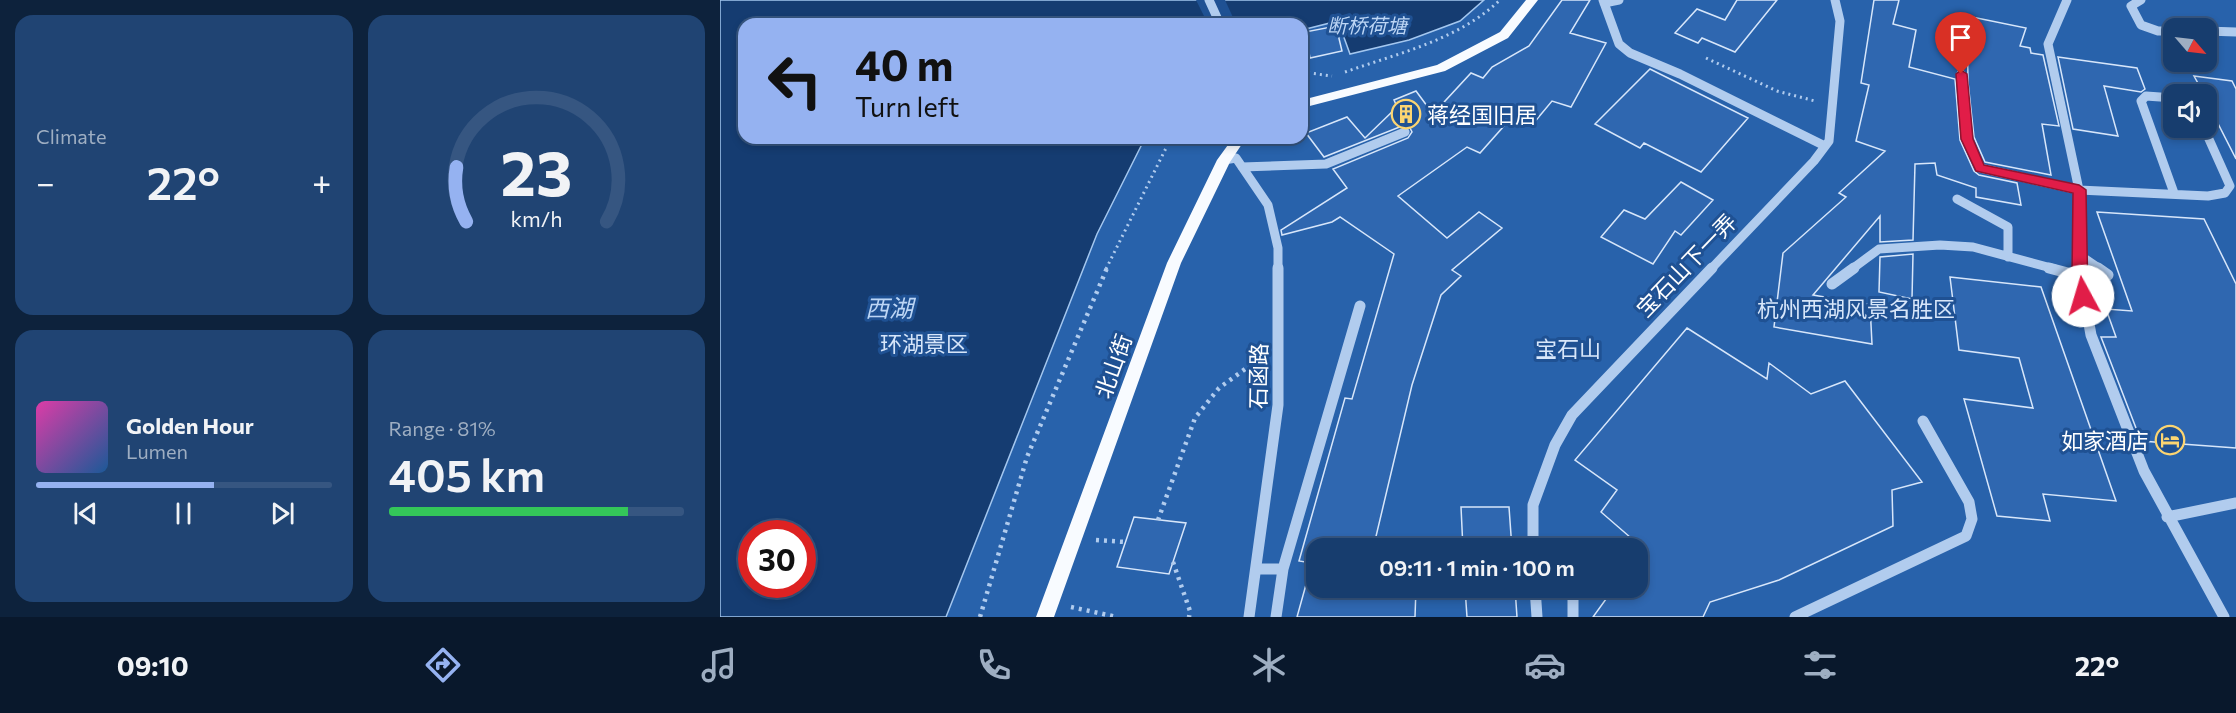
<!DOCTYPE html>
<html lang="en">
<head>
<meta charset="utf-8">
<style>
  body { margin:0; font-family:Commissioner,"Noto Sans SC",sans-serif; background:#204473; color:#f1f3f6; height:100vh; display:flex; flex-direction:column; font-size:22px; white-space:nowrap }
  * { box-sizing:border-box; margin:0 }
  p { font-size:20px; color:#9eaec2 }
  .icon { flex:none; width:33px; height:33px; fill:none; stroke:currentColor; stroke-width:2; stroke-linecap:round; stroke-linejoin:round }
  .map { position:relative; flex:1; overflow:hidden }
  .drawer { display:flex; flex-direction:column; gap:15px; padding:15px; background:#0d223c; width:720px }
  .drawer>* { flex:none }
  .top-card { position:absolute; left:18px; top:18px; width:570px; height:126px; border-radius:18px; box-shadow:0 3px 9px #0003,0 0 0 2px #365681; background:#95b2f1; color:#111; overflow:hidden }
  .needle { width:39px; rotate:118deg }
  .controls { position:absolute; left:1443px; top:18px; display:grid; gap:12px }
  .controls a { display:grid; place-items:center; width:54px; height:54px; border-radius:12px; background:#173d6e; box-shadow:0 3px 9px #0003,0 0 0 2px #365681; font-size:30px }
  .speed { position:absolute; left:18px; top:520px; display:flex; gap:12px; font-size:30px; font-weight:700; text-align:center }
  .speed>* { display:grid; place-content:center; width:78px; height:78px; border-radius:50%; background:#173d6e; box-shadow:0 3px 9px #0003,0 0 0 2px #365681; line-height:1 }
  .speed .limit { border:9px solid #d22; background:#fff; color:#111 }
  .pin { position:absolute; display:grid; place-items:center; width:51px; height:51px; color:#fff; margin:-62px -26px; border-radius:50% 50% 50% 0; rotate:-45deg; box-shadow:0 0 6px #0007 }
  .pin .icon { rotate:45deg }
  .me { position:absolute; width:66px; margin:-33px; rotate:354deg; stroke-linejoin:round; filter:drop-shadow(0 0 4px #0008) }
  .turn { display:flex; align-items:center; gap:21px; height:126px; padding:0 18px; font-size:27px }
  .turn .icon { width:78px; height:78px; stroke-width:2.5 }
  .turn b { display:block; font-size:42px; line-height:51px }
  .big { font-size:45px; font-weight:600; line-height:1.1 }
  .drawer .card { flex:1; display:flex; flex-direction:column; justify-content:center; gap:9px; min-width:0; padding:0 21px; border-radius:18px; background:#204473 }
  .drawer .dial { align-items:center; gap:0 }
  .dial svg { height:156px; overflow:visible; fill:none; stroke:#365681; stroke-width:7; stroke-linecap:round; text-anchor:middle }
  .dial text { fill:#f1f3f6; stroke:none }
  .song { display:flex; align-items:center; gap:18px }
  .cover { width:72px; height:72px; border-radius:9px; background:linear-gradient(135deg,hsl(320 70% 55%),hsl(210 70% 35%)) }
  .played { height:6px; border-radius:3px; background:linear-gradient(90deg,#95b2f1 60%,#365681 60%) }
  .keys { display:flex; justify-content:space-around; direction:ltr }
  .heat { display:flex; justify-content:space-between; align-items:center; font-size:33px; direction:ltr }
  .charge { height:9px; border-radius:4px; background:linear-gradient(90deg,#34c759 81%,#365681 0) }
  .drawer .tiles { flex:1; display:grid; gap:15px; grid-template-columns:repeat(2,1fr) }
  .trip { position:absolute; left:586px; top:538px; width:342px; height:60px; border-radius:18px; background:#173d6e; box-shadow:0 3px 9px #0003,0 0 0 2px #365681; font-weight:600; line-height:60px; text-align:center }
  .dock { display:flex; height:96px; justify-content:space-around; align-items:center; background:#09182c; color:#9eaec2 }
  .dock .icon { width:42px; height:42px }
  .dock .selected { color:#95b2f1 }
  .dock b { font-size:27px; color:#f1f3f6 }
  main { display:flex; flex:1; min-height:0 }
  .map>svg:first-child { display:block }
  .green { fill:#2862ab; fill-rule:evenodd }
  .water { fill:#153c71; stroke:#a4c7ef; stroke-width:1.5; fill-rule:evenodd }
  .pier { fill:#1f5193 }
  .building { fill:#2f67b0; stroke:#d7e6fa; stroke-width:1.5 }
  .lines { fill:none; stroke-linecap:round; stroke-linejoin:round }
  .path-far1 { stroke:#b1ccee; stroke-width:3; stroke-dasharray:2 4; stroke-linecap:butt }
  .path { stroke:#b1ccee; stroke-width:4.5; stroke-dasharray:3 5; stroke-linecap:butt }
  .minor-far1 { stroke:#b1ccee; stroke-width:9 }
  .minor { stroke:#b1ccee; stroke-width:11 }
  .major { fill:#f8fbff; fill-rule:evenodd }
  .route { fill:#e11d48; stroke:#92132f; stroke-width:1.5 }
  .labels { text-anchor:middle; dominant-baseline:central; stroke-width:6; stroke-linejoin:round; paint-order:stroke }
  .far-water-label { font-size:20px; font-style:italic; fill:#bdd6f5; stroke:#1f5193 }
  .poi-label { font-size:22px; fill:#fff; stroke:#1f5193; text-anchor:start }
  .street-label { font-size:22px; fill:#fff; stroke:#1f5193 }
  .park-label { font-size:22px; fill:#d7e6fa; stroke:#1f5193 }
  .water-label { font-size:24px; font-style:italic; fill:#bdd6f5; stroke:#1f5193 }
</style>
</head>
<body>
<main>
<section class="drawer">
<div class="tiles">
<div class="card"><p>Climate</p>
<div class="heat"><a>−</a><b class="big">22°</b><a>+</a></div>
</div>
<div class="card dial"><svg viewBox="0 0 100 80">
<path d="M14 69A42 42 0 1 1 86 69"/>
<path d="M14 69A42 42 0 0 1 9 41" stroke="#95b2f1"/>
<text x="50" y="56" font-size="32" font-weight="700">23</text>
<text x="50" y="72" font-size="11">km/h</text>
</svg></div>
<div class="card">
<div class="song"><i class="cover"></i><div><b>Golden Hour</b><p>Lumen</p></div></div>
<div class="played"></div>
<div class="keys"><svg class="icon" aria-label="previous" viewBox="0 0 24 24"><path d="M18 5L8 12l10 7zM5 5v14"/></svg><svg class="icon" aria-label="pause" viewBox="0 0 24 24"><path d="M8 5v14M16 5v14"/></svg><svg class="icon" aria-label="next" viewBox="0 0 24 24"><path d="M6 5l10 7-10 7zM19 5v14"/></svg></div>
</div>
<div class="card"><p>Range · 81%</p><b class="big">405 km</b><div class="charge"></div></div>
</div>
</section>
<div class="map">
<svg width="1516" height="617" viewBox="0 0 1516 617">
  <rect width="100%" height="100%" fill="#1f5193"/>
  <path class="green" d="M0,0h1516v617h-1516zM24,24h558v114h-558zM1454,28h32v34h-32zM1454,94h32v34h-32zM32,534h50v51h-50zM597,549h321v39h-321z"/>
  <path class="water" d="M0,0h764l-24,21 -51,19 -59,14 -12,-33 -36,9v-6h-558v114h401l-48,96 -151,383h-226zM32,534h50v51h-50z"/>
  <path class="pier" d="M476,0h29l11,24h-28z"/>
  <path class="building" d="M842,0h28l-20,33 36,10 -35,64 -19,-6 -20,24 -20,-8 -32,36 -13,-6 -69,49 49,42 32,-26 23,16 -50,42 9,6 -20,19 -29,90 -39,164h-56v39h99l-1,29h-118l15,-54 -13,-2 46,-163 7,1 42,-145 -54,-37 -8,5 -50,13 -1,-5 66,-42 -14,-19 75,-31 4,-6 -3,-6h-7l-78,31 -18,-24 41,-16 18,21 32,-31 -3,-7 22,-9 17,23 38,-41 12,5 9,-11 37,-21z
    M1017,0h40l-42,52 -33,-14 -4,5 -23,-10 22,-24 28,11z
    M1154,0h25l-6,24 23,6 -7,37 46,12 5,61 14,31 5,4 38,8 4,22 -45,-8v-9l-39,-13 -2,-12 -20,1 -2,76 -33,2v-26l-67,79 57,10 2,39 -98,-17 9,-74 63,-56 -7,-4 46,-42 -29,-10 13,-56 -8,-2z
    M1247,16l59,12 -6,18 10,2 1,5 12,2 16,71 -17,-2 9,51 -66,-13 -11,-25 -6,-55z
    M616,26l6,25 -32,7 -5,-26z
    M1338,57l79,11 8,21 -4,3 -37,-6 14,50 -45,-7z
    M930,69l98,49 -47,54 -57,-29 -4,5 -45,-24z
    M1474,76l38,5 4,8v70l-30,-59v-6h-2z
    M961,182l32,18 -32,35 -6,-4 -22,33 -52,-27 23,-27 21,9z
    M1377,212l107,7 32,65v164l-95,-7 -40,-104h15l-10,-28 26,2z
    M1193,254l-1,45 -33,-7 1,-35z
    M1230,277l91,10 75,214 -73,-7 7,27 -53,-5 -33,-117 69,9 -14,-50 -60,-8z
    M967,328l80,51 2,-16 42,31 34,-13 77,101 -30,8 1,36 -114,54 -69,22 -7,15h-110l21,-29h24v-44l-37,-32 16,-22 -42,-30z
    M741,507h48l3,42h-49z
    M414,517l52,6 -17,51 -52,-7z
    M745,588h50l2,29h-50z"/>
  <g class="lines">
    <path class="path-far1" d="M986,58l71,33 38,10
      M582,72l30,4
      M625,72c54,-19 113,-32 155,-72
      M386,269l65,-131"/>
    <path class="path" d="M438,520l37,-102 24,-30 40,-29
      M376,540l29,2
      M453,562l17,49 -1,6
      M351,607l46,10
      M260,617l47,-160 80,-189"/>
    <path class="minor-far1" d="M489,0l11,24
      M883,0l16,44 11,9 50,21 145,72
      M1347,0l-19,44 31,146v79
      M1421,0l-10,6 10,19 17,6h16
      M884,3l15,-3
      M1486,31l30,1
      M1241,74l6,65 13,29 99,22 129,6 17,-3 5,-7 -26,-58
      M1454,98l-28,-2 -5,5 33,92
      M504,160l12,-2 32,47 10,43v21
      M522,167l84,-3 79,-32
      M1237,199l51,28v30
      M1361,256l19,13
      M991,269l103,-108 15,-20 11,-120 -5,-21
      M1132,269l27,-20 61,-4 33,2 82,22"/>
    <path class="minor" d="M1329,268l30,8
      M1359,268l12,67 53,136 80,146
      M1378,268l10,7
      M1112,284l22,-16
      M1447,517l69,-14
      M813,549v-44l22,-60 17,-30 140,-147
      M536,569h27
      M815,588l2,29
      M853,588v29
      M529,617l29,-212v-137
      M556,617l7,-48 77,-263
      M1075,617l171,-81 6,-17 -3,-17 -46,-81"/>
    <path class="major" d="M806,0h12l-30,38 -63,33 -143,37v-8l135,-35 63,-33z
      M513,138h13l-16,24 -49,101 -127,354h-18l131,-354 50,-103z"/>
  </g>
  <path class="route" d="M1241,70l6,4 6,65 11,26 95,20 7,5 2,110h-10l-6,-24 1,-83 -97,-22 -15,-32 -5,-65z"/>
  <defs>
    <g id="building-ring" transform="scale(1.5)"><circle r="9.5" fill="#1f5193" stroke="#fcd571" stroke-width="1.5"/><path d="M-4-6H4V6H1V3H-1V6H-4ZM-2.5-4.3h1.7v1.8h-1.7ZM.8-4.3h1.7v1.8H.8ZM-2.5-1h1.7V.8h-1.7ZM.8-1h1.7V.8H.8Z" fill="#fcd571"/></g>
    <g id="hotel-ring" transform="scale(1.5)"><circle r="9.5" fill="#1f5193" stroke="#fcd571" stroke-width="1.5"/><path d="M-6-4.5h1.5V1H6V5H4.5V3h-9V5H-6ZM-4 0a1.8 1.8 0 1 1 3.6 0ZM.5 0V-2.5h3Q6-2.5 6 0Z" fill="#fcd571"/></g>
  </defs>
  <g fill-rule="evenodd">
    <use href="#building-ring" x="686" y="114"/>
    <use href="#hotel-ring" x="1450" y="440"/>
  </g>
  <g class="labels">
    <g class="far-water-label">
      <text x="647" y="25">断桥荷塘</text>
    </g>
    <g class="poi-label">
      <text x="707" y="114">蒋经国旧居</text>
      <text x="1429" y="440" text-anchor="end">如家酒店</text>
    </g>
    <g class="street-label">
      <text transform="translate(966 265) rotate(-46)">宝石山下一弄</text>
      <text transform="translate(393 366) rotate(-70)">北山街</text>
      <text transform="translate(538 376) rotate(-89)">石函路</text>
    </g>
    <g class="park-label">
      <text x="1136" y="308">杭州西湖风景名胜区</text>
      <text x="204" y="343">环湖景区</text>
      <text x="848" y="348">宝石山</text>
    </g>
    <g class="water-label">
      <text x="169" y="307">西湖</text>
    </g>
  </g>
</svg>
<div class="controls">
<a><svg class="needle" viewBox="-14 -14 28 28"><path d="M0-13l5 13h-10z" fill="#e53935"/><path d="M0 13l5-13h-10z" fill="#9eaec2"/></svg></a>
<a><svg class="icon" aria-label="sound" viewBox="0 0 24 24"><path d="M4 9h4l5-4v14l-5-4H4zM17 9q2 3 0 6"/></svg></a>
</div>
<div class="speed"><div class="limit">30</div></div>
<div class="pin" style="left:1241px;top:74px;background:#d93025"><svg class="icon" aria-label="arrive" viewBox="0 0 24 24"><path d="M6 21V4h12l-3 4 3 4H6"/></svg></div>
<svg class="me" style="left:1363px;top:296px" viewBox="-20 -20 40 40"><circle r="19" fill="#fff"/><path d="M0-13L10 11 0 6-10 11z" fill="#e11d48"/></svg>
<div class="trip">09:11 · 1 min · 100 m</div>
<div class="top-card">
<div class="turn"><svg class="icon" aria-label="left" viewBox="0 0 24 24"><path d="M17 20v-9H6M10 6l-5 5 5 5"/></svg><div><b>40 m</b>Turn left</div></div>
</div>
</div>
</main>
<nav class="dock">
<b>09:10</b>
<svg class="icon selected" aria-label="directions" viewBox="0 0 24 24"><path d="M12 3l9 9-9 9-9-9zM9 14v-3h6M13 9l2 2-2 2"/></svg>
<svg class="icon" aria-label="music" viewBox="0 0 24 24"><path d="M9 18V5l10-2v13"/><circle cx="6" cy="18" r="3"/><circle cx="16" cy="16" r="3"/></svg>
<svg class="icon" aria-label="phone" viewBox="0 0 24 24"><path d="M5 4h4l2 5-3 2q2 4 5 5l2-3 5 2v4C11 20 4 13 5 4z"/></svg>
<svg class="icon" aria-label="climate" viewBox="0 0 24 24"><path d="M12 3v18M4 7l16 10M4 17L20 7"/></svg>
<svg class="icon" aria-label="car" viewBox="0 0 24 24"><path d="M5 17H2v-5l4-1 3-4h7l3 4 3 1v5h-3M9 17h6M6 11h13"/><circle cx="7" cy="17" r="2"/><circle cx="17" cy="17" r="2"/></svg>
<svg class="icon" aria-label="filters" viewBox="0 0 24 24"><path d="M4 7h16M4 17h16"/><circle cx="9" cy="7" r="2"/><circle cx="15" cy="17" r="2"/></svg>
<b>22°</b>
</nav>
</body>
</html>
